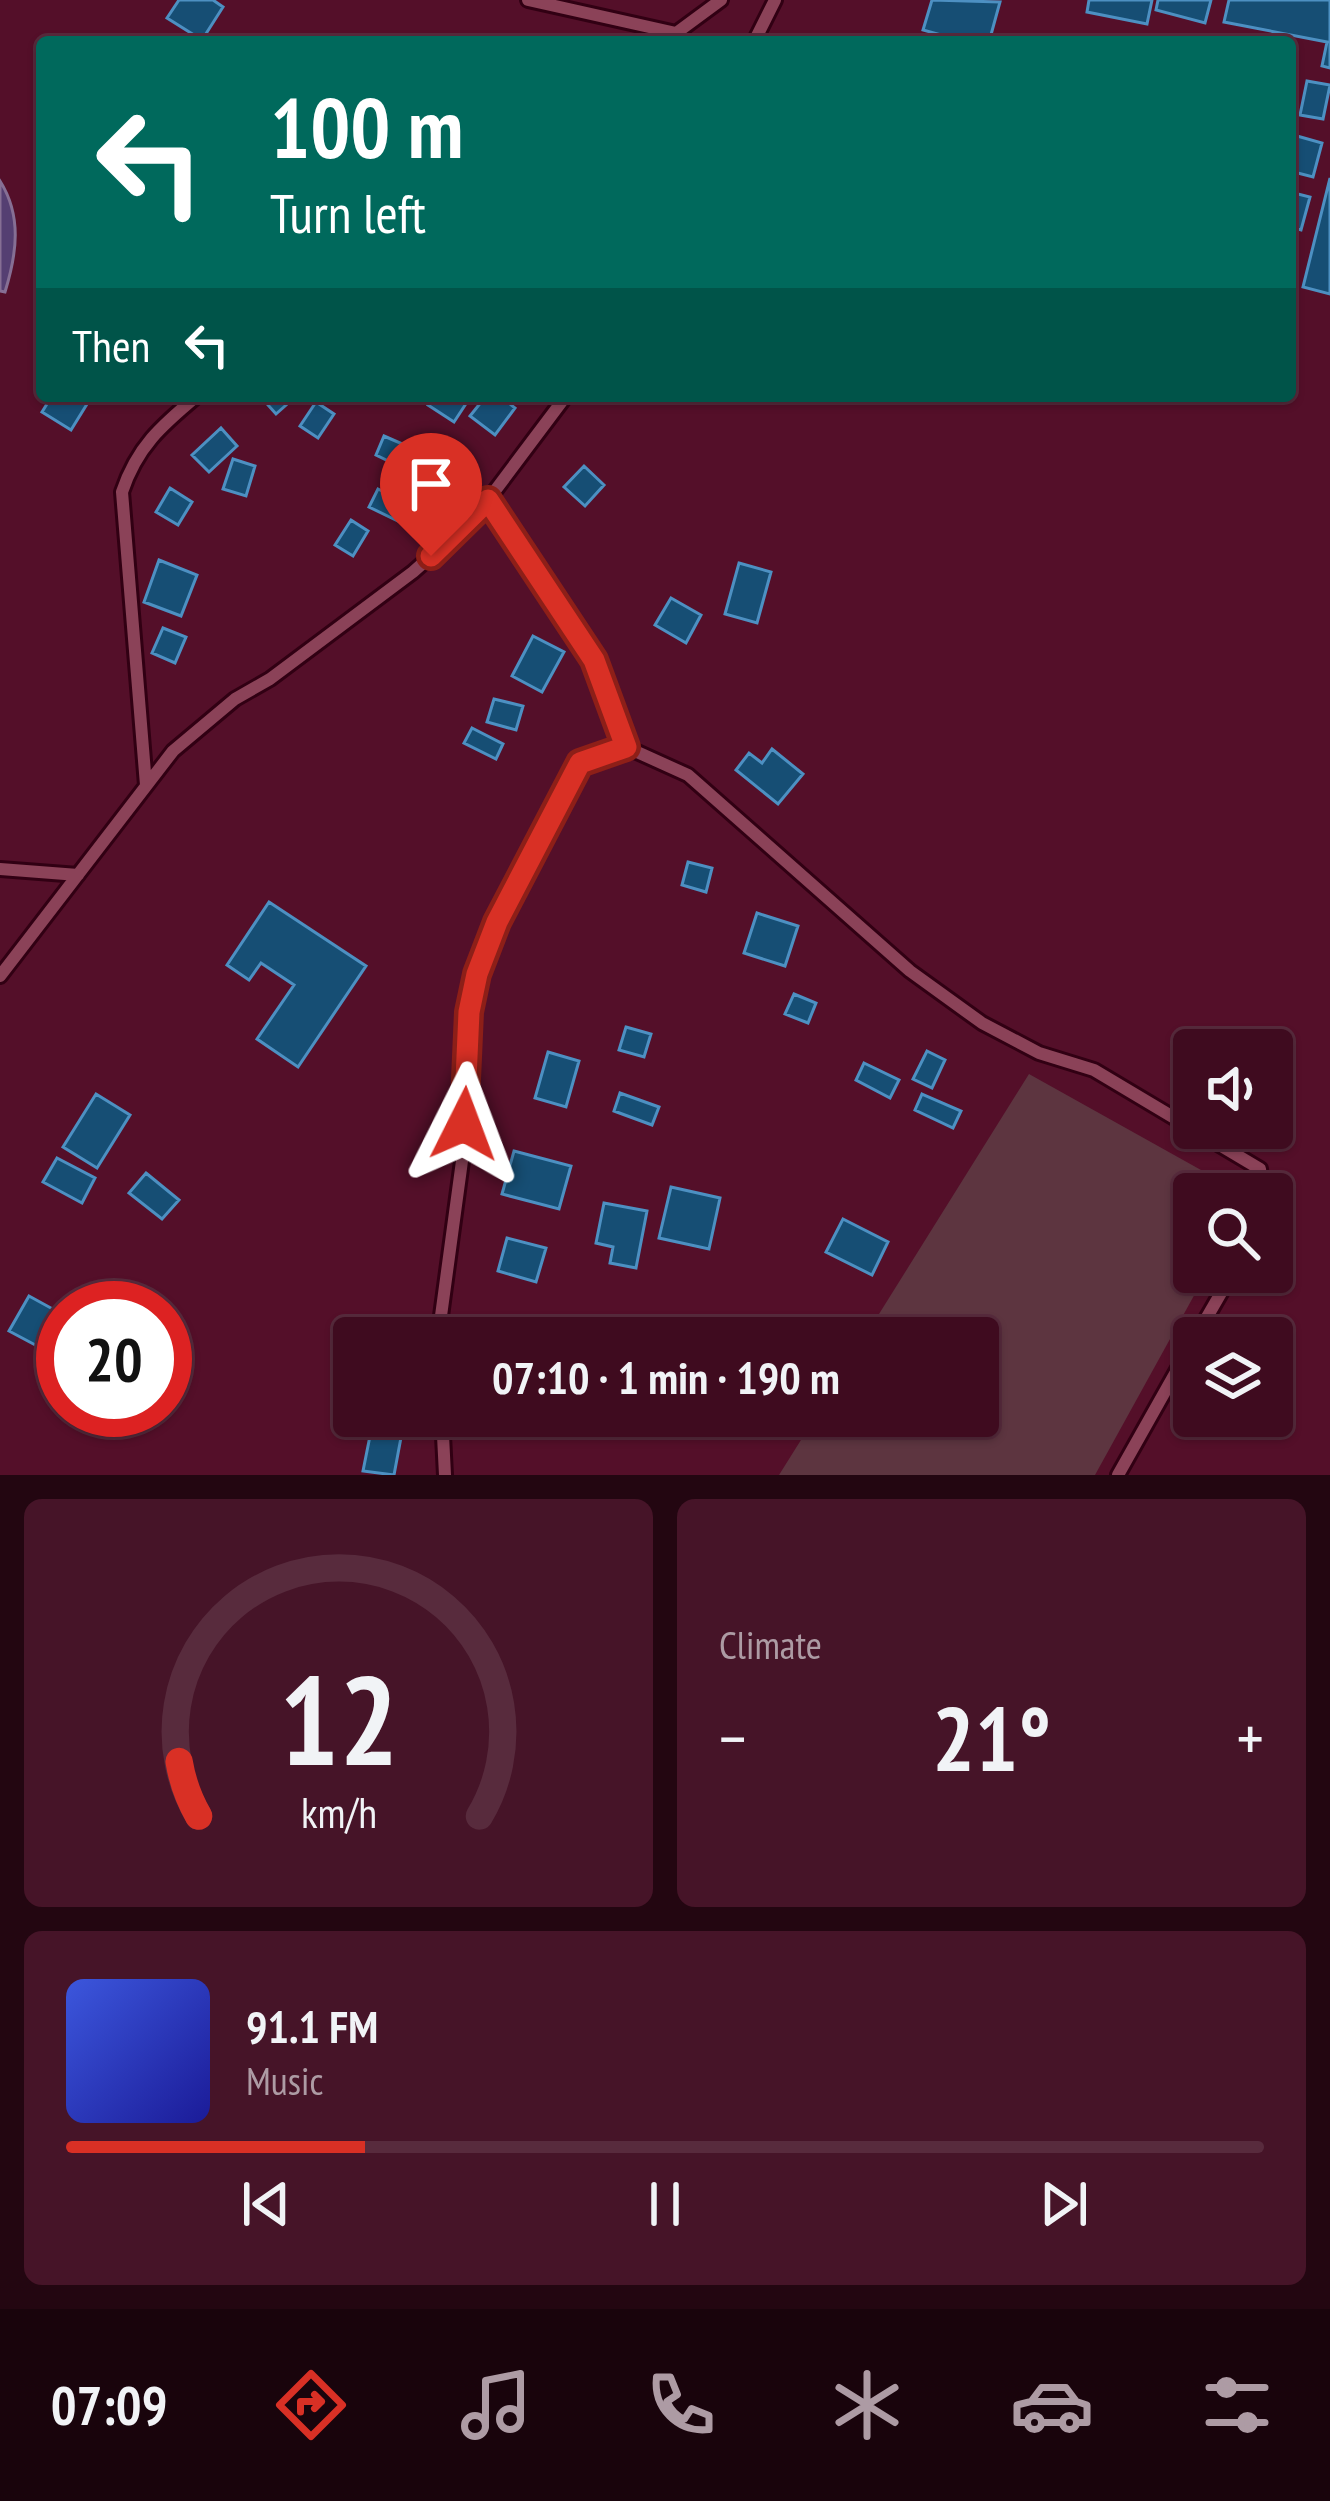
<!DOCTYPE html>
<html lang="en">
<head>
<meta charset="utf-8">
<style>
  body { margin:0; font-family:"PT Sans Narrow",sans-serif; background:#461428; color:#f1f3f6; height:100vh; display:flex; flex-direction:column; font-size:45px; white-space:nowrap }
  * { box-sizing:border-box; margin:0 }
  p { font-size:39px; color:#ad9ba4 }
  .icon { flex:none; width:66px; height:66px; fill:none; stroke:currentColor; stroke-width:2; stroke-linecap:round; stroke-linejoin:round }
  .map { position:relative; height:1475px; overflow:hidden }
  .sheet { display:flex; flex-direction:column; gap:24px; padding:24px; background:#230611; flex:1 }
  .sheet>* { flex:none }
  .guide { position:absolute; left:36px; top:36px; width:1260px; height:366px; border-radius:12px; box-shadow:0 3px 9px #0004,0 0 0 3px #582b3d; background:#00695c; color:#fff; overflow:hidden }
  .fabs { position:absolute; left:1173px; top:1029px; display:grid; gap:24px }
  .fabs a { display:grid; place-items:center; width:120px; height:120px; border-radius:12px; background:#3f0b1f; box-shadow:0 3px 9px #0004,0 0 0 3px #582b3d; font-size:60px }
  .speed { position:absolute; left:36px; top:1281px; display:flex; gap:24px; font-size:60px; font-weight:700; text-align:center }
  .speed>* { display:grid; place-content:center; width:156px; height:156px; border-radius:50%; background:#3f0b1f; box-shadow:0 3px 9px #0004,0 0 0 3px #582b3d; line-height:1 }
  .speed .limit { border:18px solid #d22; background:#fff; color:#111 }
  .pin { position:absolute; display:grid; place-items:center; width:102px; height:102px; color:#fff; margin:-123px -51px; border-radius:50% 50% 50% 0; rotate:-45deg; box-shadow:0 0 12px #0007 }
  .pin .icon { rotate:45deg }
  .me { position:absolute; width:132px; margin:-66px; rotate:3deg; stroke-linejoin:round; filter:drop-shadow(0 0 9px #0008) }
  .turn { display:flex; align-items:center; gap:42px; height:252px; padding:0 36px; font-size:54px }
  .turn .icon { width:156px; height:156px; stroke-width:2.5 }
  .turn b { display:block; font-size:84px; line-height:102px }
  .then { display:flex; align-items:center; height:114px; padding:0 36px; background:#0003; gap:24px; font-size:45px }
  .big { font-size:90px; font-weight:700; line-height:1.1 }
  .sheet .widget { flex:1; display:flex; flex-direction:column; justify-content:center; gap:18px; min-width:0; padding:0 42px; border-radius:18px; background:#461428 }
  .sheet .dial { align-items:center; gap:0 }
  .dial svg { height:312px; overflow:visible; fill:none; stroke:#582b3d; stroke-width:7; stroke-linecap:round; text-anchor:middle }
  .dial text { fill:#f1f3f6; stroke:none }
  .song { display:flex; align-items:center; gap:36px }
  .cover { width:144px; height:144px; border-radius:18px; background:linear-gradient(135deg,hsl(230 70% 55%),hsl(240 70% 35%)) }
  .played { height:12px; border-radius:6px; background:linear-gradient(90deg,#d93025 25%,#582b3d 25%) }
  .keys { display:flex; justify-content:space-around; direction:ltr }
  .heat { display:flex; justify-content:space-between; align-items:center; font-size:66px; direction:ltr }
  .sheet .tiles { flex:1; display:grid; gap:24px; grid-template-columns:1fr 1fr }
  .widget:last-child { grid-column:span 2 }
  .trip { position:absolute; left:333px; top:1317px; width:666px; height:120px; border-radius:12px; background:#3f0b1f; box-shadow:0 3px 9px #0004,0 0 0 3px #582b3d; font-weight:700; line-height:120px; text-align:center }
  .dock { display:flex; height:192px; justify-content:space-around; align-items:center; background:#19040c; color:#ad9ba4 }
  .dock .icon { width:84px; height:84px }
  .dock .active { color:#d93025 }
  .dock b { font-size:54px; color:#f1f3f6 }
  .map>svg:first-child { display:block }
  .green { fill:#5d3540 }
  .water { fill:#553f72; stroke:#866f94; stroke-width:3 }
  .building { fill:#164e74; stroke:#4d90c2; stroke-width:3 }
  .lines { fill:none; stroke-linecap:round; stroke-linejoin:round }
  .service-casing { stroke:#310013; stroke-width:18 }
  .service { stroke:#8b4258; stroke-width:12 }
  .route-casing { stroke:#8d1f18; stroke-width:30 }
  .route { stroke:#d93025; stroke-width:21 }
</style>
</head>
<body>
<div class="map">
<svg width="1330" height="1475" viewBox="0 0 1330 1475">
  <rect width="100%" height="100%" fill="#540f29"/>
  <path class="green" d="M1029,1074l215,120h-50v78h13l-112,203h-316l37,-59h162v-78h-114z"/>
  <path class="water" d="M0,181c22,35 17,72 5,111l-5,-1z"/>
  <path class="building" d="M179,0h34l10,7 -21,33 -35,-22z
    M932,0l68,2 -11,40h-23l-43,-12z
    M1089,0h63l-5,24 -60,-12z
    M1158,0h53l-6,23 -49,-13z
    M1229,0h101v68l-8,-2 5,-24 -103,-20z
    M1055,35l40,5v2h-41z
    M1307,81l23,4 -7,34 -23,-4z
    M1290,134l32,9 -9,34 -23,-6z
    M1330,178v116l-27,-7z
    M1290,192l20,5 -9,33 -11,-3z
    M52,396h40l-21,34 -29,-18z
    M260,396h33l1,2 -18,16z
    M434,396h37l-17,26 -26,-17z
    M486,396h14l15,12 -20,27 -25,-19z
    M316,402l18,12 -16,24 -18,-12z
    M221,428l16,18 -28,26 -17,-17z
    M384,436l30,13 -9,20 -29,-14z
    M233,459l22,7 -9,30 -23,-7z
    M584,466l20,19 -19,21 -21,-19z
    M170,488l22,14 -14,23 -22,-13z
    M378,489l31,15 -9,18 -31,-15z
    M351,520l17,11 -15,25 -18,-11z
    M159,560l38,15 -16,41 -37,-14z
    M739,563l32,9 -14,51 -32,-9z
    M671,598l30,17 -15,28 -31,-18z
    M163,628l23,9 -11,26 -23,-10z
    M533,636l31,16 -22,40 -30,-16z
    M494,699l29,7 -7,24 -29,-8z
    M472,728l31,16 -7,15 -32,-16z
    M772,749l31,25 -25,30 -42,-34 13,-17 13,10z
    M688,862l24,6 -6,24 -24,-7z
    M269,902l97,64 -68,101 -41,-28 37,-54 -33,-22 -12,17 -22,-15z
    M757,913l41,13 -13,40 -41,-13z
    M794,994l22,9 -8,20 -23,-9z
    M626,1027l25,7 -7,23 -25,-7z
    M927,1051l18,9 -13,28 -19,-9z
    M548,1052l31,9 -13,46 -31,-9z
    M864,1063l35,17 -9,18 -34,-18z
    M620,1093l39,14 -7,18 -38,-14z
    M96,1094l34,21 -33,53 -34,-21z
    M922,1094l39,17 -8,17 -38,-18z
    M514,1151l57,15 -12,43 -57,-15z
    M57,1158l38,20 -13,25 -39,-21z
    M146,1173l33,27 -17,19 -33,-26z
    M671,1187l49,11 -11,51 -50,-11z
    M604,1203l43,8 -11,57 -26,-5 3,-16 -17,-4z
    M843,1219l45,23 -16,33 -46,-23z
    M507,1238l39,10 -10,34 -38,-11z
    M29,1296l31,17 -19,35 -32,-17z
    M374,1416h31l-11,59 -31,-4z"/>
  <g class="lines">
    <g class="service-casing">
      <path id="service" d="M528,0l148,33
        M664,42l57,-42
        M754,42l21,-42
        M488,500l106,160 32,87
        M146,785l-24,-293c15,-45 39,-66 75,-96
        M0,869l78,6
        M0,976l173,-225 62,-52 35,-20 143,-107 36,-32 39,-40 78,-104
        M438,1338l24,-177 7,-149 8,-38 20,-52 83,-159 46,-16 62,28 222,196 72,52 57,30 55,17 166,99 3,25
        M1195,1338l38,-66
        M442,1416l3,59
        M1118,1475l76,-135"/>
    </g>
    <use href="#service" class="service"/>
  </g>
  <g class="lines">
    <g class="route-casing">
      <path id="route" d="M431,556l57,-56 106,160 32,87 -46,16 -83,159 -20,52 -8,38 -5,112"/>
    </g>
    <use href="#route" class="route"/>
  </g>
</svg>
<div class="fabs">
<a><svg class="icon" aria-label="sound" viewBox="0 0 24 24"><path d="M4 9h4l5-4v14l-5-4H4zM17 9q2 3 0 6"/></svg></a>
<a><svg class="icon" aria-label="search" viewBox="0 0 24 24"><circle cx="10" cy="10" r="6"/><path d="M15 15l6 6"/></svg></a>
<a><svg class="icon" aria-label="layers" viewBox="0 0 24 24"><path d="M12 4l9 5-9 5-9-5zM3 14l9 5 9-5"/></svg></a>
</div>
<div class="speed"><div class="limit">20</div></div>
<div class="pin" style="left:431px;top:556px;background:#d93025"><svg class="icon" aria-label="arrive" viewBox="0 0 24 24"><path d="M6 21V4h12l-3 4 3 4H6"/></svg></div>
<svg class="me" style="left:464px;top:1124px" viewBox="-20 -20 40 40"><path d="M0-17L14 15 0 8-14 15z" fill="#d93025" stroke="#fff" stroke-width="4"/></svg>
<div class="trip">07:10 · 1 min · 190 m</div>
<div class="guide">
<div class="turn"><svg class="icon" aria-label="left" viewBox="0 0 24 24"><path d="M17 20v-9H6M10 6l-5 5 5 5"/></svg><div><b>100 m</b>Turn left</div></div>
<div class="then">Then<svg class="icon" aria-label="left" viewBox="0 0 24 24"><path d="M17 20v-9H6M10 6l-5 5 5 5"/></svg></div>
</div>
</div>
<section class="sheet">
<div class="tiles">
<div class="widget dial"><svg viewBox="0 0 100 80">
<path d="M14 69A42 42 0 1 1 86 69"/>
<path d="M14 69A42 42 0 0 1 9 55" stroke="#d93025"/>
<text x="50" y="56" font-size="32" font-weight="700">12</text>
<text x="50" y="72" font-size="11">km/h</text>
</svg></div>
<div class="widget"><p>Climate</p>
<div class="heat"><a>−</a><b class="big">21°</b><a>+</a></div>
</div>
<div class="widget">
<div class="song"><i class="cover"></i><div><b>91.1 FM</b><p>Music</p></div></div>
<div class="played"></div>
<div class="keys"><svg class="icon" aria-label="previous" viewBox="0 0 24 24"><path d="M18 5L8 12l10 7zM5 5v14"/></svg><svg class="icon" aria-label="pause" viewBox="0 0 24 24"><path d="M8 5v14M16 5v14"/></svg><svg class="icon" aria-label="next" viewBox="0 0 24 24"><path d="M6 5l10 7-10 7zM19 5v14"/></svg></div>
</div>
</div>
</section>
<nav class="dock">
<b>07:09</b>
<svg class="icon active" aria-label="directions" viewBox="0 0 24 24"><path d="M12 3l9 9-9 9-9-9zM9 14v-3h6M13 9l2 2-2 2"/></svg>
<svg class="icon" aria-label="music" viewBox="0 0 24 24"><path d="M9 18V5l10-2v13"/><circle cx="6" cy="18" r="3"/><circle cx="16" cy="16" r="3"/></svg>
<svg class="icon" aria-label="phone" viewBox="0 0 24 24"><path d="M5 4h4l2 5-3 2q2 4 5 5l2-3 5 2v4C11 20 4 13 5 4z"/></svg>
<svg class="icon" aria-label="climate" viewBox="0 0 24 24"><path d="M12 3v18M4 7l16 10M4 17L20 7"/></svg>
<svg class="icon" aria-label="car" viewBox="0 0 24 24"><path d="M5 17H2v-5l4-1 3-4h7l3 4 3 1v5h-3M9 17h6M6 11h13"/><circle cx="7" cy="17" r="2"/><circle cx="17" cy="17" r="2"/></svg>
<svg class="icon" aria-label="filters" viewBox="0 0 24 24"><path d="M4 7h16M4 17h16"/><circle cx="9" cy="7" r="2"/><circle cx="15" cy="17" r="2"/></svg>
</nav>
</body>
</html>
